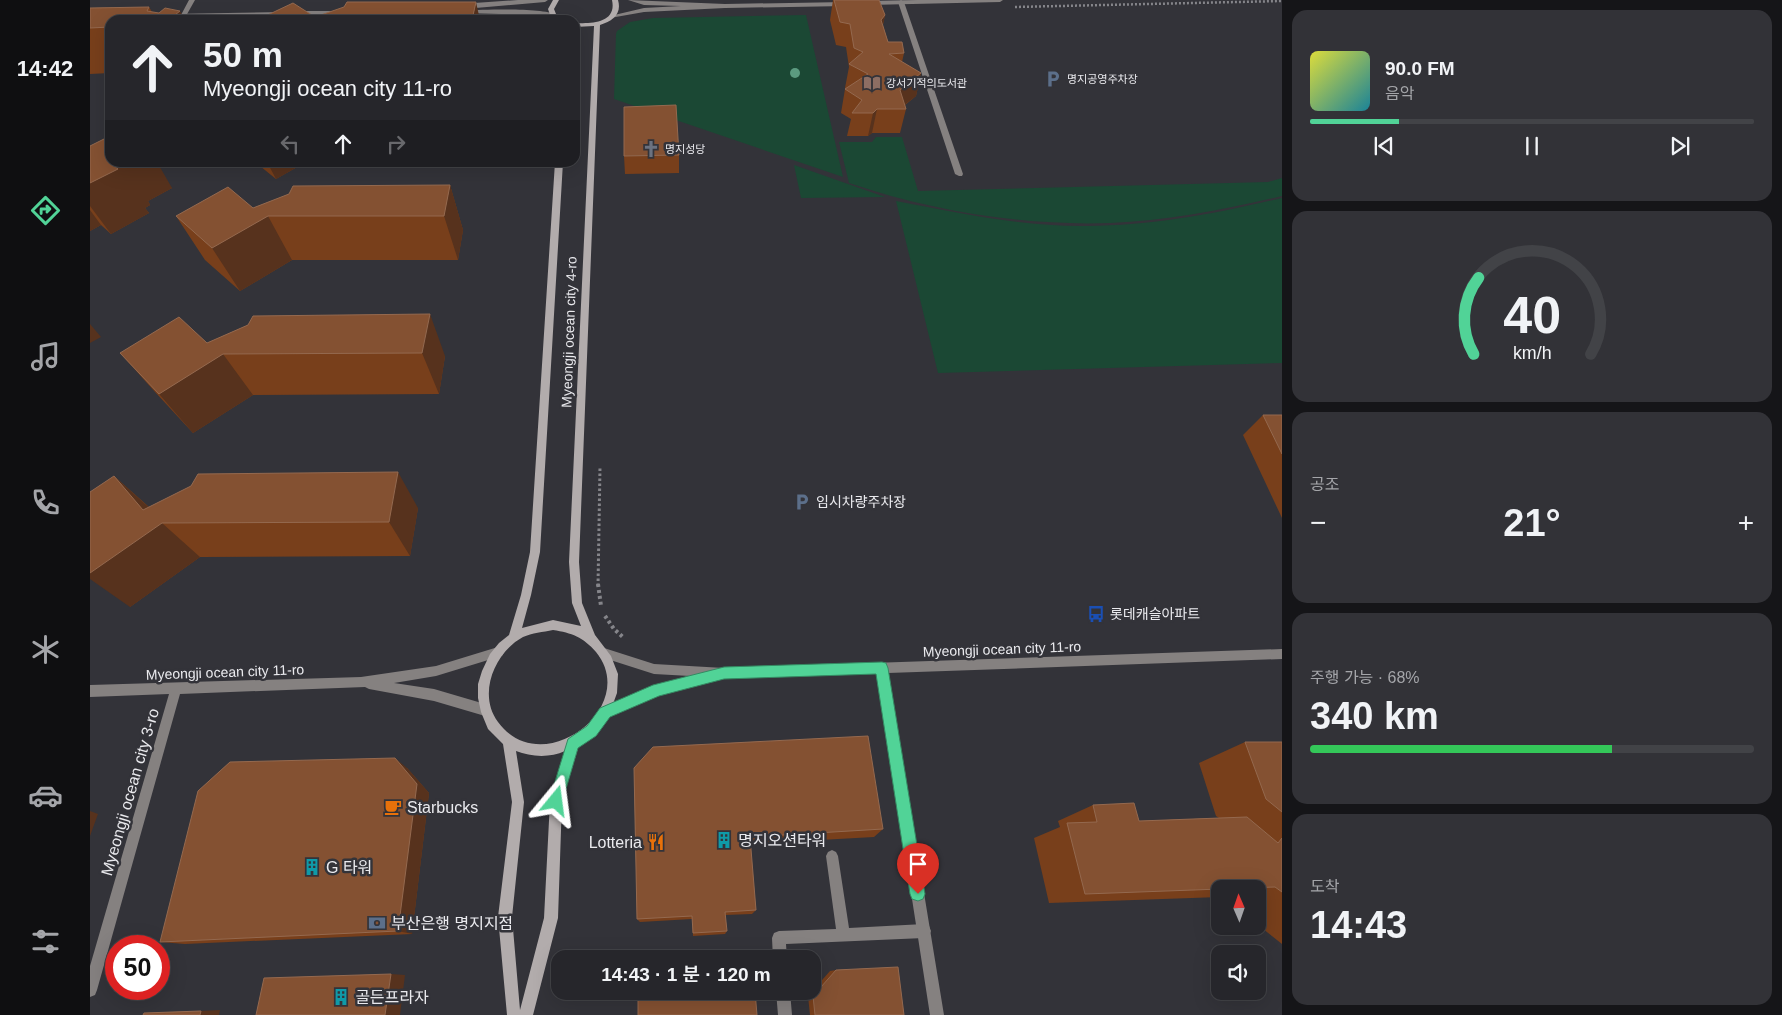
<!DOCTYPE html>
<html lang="ko">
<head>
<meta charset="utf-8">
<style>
  body { margin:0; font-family:Arial,"Noto Sans KR",sans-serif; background:#323237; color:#f1f3f6; height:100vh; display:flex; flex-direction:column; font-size:19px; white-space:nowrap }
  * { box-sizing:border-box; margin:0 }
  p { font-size:16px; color:#a4a5a9 }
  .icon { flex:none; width:28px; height:28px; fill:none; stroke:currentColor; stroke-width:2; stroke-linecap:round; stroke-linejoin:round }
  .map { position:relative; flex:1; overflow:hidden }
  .details { display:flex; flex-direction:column; gap:10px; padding:10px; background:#151518; width:500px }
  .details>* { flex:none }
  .top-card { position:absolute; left:15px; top:15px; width:475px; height:152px; border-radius:15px; box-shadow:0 5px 20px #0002,0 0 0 1px #424347; background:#26262b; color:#f1f3f6; overflow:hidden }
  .needle { width:32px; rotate:358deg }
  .fabs { position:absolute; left:1121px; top:880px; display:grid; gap:10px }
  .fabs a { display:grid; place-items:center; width:55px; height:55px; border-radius:10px; background:#26262b; box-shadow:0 5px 20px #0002,0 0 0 1px #424347; font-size:25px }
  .speed { position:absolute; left:15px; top:935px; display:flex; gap:10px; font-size:25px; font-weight:700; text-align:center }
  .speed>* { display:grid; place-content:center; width:65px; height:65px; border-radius:50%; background:#26262b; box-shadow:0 5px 20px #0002,0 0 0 1px #424347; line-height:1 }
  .speed .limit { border:8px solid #d22; background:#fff; color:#111 }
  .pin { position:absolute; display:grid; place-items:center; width:42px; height:42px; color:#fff; margin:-51px -21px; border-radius:50% 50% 50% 0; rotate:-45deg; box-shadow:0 0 5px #0007 }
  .pin .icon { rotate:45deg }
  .me { position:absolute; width:55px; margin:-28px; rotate:16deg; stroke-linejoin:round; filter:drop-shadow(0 0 4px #0008) }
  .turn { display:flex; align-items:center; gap:18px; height:105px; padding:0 15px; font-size:22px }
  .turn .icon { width:65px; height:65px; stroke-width:2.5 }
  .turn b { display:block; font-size:35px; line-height:42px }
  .lanes { display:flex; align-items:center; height:48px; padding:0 15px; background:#0003; justify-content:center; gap:25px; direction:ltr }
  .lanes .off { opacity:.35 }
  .big { font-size:38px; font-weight:600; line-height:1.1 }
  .details .tile { flex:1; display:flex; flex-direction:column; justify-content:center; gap:8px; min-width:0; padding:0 18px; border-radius:15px; background:#323237 }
  .details .dial { align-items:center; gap:0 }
  .dial svg { height:130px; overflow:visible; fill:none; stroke:#424347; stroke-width:7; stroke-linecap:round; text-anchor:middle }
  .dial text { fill:#f1f3f6; stroke:none }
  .song { display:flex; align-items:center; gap:15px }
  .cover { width:60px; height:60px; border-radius:8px; background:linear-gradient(135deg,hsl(60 70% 55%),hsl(190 70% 35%)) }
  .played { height:5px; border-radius:2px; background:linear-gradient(90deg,#51d397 20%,#424347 20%) }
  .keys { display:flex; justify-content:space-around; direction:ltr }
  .heat { display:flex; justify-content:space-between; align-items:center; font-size:28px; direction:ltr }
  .charge { height:8px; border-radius:4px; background:linear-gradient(90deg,#34c759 68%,#424347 0) }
  .trip { position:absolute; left:461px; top:950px; width:270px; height:50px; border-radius:15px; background:#26262b; box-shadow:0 5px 20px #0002,0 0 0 1px #424347; font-weight:600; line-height:50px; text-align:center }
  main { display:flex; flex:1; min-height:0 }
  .tab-bar { display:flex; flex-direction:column; width:90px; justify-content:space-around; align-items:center; background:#0f0f11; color:#a4a5a9 }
  .tab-bar .icon { width:35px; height:35px }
  .tab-bar .current { color:#51d397 }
  .tab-bar b { font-size:22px; color:#f1f3f6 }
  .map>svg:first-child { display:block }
  .green { fill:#1b4834 }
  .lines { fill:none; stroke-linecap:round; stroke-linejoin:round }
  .path-far2 { stroke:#85858a; stroke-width:2.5; stroke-dasharray:2 2; stroke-linecap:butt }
  .path-far1 { stroke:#85858a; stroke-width:3; stroke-dasharray:2.5 2.5; stroke-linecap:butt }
  .path { stroke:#85858a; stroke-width:4; stroke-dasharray:3 3; stroke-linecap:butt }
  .lane { fill:#858180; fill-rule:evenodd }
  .street { fill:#858180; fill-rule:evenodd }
  .secondary { fill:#b2acac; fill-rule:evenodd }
  .tree { fill:#5c9b80 }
  .wall { fill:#783f1b }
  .shaded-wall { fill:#57321d }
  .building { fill:#845132; stroke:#94694f }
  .route { fill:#51d397; stroke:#358962 }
  .labels { text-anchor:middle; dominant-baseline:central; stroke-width:5; stroke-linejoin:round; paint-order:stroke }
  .far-poi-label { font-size:11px; fill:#eaeaee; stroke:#333339; text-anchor:start }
  .street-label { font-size:14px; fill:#eaeaee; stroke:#333339 }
  .poi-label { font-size:14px; fill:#eaeaee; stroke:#333339; text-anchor:start }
  .near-street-label { font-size:16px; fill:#eaeaee; stroke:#333339 }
  .near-poi-label { font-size:16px; fill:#eaeaee; stroke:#333339; text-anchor:start }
</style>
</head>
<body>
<main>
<nav class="tab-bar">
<b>14:42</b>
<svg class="icon current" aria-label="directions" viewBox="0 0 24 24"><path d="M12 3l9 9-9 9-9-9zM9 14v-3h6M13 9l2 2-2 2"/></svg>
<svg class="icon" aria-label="music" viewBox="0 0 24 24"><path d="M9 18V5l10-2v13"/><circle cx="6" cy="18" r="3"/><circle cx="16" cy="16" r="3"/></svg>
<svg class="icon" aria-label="phone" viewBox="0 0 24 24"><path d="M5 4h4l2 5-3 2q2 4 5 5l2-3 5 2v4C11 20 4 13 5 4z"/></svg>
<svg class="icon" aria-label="climate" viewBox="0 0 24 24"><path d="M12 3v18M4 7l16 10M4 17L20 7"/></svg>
<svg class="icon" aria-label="car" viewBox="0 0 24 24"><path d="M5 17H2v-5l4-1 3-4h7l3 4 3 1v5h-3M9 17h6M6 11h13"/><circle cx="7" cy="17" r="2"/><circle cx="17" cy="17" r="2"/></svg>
<svg class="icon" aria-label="filters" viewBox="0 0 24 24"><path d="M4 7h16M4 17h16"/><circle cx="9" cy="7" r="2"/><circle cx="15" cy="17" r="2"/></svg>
</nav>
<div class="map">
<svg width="1192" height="1015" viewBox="0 0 1192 1015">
  <rect width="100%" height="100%" fill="#333339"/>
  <path class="green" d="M716,15l37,162 -229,-78 2,-65 1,-3 13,-9 23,-4z
    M786,137h26l16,54 350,-9 14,-4v18c-56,13 -115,25 -172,27 -88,3 -178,-12 -261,-40l-10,-41h33z
    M704,165l91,32 -84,1z
    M1192,198v165l-344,10 -42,-172c63,12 127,26 191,25 65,0 132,-13 195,-28z"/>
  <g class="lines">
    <path class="path-far2" d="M925,7l267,-6"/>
    <path class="path-far1" d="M508,586l2,-119"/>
    <path class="path" d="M508,584l3,22
      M515,616l9,13 10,9"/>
    <path class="lane" d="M99,0h6l-9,16h-4l-1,-1z
      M811,0l3,2 59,172 -1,2h-3l-4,-2 -57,-172z
      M742,850l4,2 2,4 11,72 75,-4 5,2 2,5 -2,5 -5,2 -138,6 1,15h-14l-1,-21 2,-5 5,-2 57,-2 -10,-73 2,-4z
      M686,991h14l2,24h-14z"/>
    <path class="street" d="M428,0h30l-3,2 -81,7 -3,-2 13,-4z
      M538,0l97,4 121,-2 3,2 -3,2 -121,2 -81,4 -34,6v-2l34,-8 37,-2 -37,-1z
      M827,0h86l-3,2 -132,3 -3,-2 3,-2z
      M376,10c19,0 77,-3 90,5l-3,2 -18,-2 -71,-2 -1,-1z
      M207,11h43l3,2 -3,2 -45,-1v-2z
      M192,12l3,2 -1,1 -115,3 -3,-2 3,-2z
      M408,647l4,1 2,4 -2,4 -4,1 -62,19 -42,7 40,6 51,15 4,2 2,4 -2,4 -4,2 -51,-15 -65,-12 -4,-2 -185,7 -83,296 -2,5 -5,2v-31l79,-272 -79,3v-12l271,-8 75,-11z
      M514,648l50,16 70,4 558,-19v10l-394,14 56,342h-14l-53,-342 -159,5 -5,3 -54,14 -54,24 -4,-2 -2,-4 2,-4 57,-25 32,-8 -36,-2 -50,-16 -4,-1 -2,-4 2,-4z"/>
    <path class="secondary" d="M463,0h6l-5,9 2,5 6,6h-7l-5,-5 -2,-6z
      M522,0h6c4,14 -5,21 -18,25l-21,537 3,41 13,32 16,21 7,18 -1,19 -8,22 -11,15 -19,15 -17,56 -4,117 -25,97h-26l-9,-98 14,-115 -9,-58 -15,-15 -7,-17 -3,-14v-14l4,-13 8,-17 9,-11 10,-8 12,-40 9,-43 25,-390h8l-23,390 -9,43 -9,33 31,-8 28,6 -9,-23 -3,-41 25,-536 -19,1v-4c17,1 42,0 37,-23zM463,630c19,3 30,7 43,22 45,55 -54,130 -98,70 -21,-28 -3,-70 25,-85 9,-4 20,-5 30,-7zM426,751c15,6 34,7 49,0l-15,50 -6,117 -24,92 -8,-93 12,-115z"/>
  </g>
  <circle class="tree" cx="705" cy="73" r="5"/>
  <path class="wall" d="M743,0h46l6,15 -2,10 5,17 16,11 -2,9 19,11 -5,23 -11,9 1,4 -6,24h-28l-4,3h-21l4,-17 -10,-6 4,-24 2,-1h-2l4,-21 -3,-20 -10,-2 -6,-25z
    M59,7l3,5 7,1 21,-2 -70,9v53l-20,1v-66z
    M0,146l82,42 -24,13 2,4 -5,3 4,5 -38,21 -10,-9 -11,6z
    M589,155v18l-54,1 -1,-18z
    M165,162h51l-30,17z
    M360,185l13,45 -5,30h-166l-52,31 -35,-31 -29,-44 77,-8z
    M158,325l197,31 -6,38 -186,1 -60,38 -37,-40 -36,-40 87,-10z
    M1173,415h19v103l-39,-83z
    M24,476l35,31 269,1 -8,48 -210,1 -70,50z
    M1155,742h37v202l-24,-19v-36h-38v8l-171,6 -15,-65 26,-11 -2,-6 35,-16 46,16 80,-3 -3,-2 -17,-53z
    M317,768l22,25 -17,141 -227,10 -25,-2z
    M544,768l249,61 -9,8 -124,7 6,66 -4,4 -27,1 2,16 -2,3 -32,2 -1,-17 -52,3 -3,-3z
    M746,970l68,45h-94l-2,-19 22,-25z"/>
  <path class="shaded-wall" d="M386,2l4,18h-8z
    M90,11l5,9h-7l-3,-5z
    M795,15l-5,23 1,-18z
    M831,73l-5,23 -17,13 1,-19z
    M787,109l-5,24 -4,3 5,-23z
    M26,162h41l15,26 -24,13 2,4 -5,3 4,5 -38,21 -21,-28v-23l22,-19z
    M177,162h39l-30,17z
    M360,185l13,45 -5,30 -14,-44z
    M0,210l11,15 -11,6z
    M178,216l24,44 -52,31 -28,-43z
    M340,314l15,42 -6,38 -17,-41z
    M0,324l11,13 -11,6z
    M133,354l30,41 -60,38 -34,-39z
    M308,472l20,36 -8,48 -21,-34z
    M24,476l40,36 8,11 38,34 -70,50 -40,-28v-6l53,-63z
    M305,758l12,10 22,25 -17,141 -14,-3z
    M0,811l8,3 -8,22z
    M301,974l14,1 -5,40h-15z
    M130,1010l-1,5h-19l1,-4z"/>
  <path class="building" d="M744,0h45l6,15 -4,5 7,22h14l2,11 -15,1 32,19 -21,17 6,19h-29l-4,4h-21l10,-13 -17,-11 23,-15 -19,-10 14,-12 -9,-4 -4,-24 -10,-2z
    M257,2h129l-4,18h-215l36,-17 22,14 29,-10z
    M59,7l-2,4 12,2 6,-5 15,3 -5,4 7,5h-72v7l-20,1v-20z
    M586,105l3,50 -55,1v-49z
    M20,136v26h6l-4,2 6,5 -28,14v-37z
    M360,185l-6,31h-176l-56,32 -36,-32 52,-29 25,21 36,-14 4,-8z
    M340,314l-8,39 -199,1 -64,40 -39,-41 59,-36 28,26 41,-18 5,-9z
    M1173,415h19v39z
    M308,472l-9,50 -227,1 -72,50v-81l24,-16 29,34 48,-24 7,-12z
    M778,736l15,93 -133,8 6,73 -31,2 2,19 -34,2 -1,-17 -55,3 -3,-151 19,-21z
    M1155,742h37v70l-16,-13z
    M305,758l22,26 -19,147 -238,11 38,-151 32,-29z
    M1044,803l5,18 108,-4 31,26 4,-5v54l-7,-5 -190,7 -18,-71 30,-1 -4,-17z
    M662,950l1,9h-115v-5z
    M808,967l6,48h-89l-2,-19 23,-26z
    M301,974l-6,41h-129l8,-37z
    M548,991h117l2,24h-119z
    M111,1011l-1,4h-57l1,-2z"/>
  <path class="route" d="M792,662l4,1 2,5 37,226 -2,5 -5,2 -6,-2 -2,-5 -34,-220 -152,5 -65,17 -49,21 -14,19 -18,12 -17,58 -5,2 -5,-2 -2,-5 19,-62 19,-13 13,-18 53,-23 71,-18z"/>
  <defs>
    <g id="parking-bare" transform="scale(1.35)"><path d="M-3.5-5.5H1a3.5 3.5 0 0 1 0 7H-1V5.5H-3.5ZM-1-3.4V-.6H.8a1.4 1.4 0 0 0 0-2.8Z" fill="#5c6f8a" stroke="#333339" stroke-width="2.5" paint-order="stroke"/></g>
    <g id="library-bare" transform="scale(1.35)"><path d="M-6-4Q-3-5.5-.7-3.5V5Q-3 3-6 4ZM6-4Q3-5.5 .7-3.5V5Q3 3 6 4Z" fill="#8d6e63" stroke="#333339" stroke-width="2.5" paint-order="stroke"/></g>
    <g id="church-bare" transform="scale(1.35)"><path d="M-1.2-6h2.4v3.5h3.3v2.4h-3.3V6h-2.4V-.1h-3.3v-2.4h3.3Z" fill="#6b7280" stroke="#333339" stroke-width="2.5" paint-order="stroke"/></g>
    <g id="bus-bare" transform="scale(1.35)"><path d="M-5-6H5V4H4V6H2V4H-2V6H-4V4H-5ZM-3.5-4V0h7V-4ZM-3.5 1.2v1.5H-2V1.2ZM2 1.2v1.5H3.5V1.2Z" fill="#1a4fb4" stroke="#333339" stroke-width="2.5" paint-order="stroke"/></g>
    <g id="cafe-bare" transform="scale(1.35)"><path d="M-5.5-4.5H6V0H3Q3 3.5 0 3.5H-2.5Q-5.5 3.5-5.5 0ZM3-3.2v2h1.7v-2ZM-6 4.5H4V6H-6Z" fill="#e8710a" stroke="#333339" stroke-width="2.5" paint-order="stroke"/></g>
    <g id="building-bare" transform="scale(1.35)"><path d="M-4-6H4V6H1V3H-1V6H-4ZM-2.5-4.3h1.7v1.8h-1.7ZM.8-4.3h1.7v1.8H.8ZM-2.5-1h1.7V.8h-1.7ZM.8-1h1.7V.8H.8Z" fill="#0f9aa8" stroke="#333339" stroke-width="2.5" paint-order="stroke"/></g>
    <g id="restaurant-bare" transform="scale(1.35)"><path d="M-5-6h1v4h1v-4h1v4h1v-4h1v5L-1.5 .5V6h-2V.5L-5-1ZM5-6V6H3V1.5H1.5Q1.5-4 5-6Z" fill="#e8710a" stroke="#333339" stroke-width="2.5" paint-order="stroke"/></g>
    <g id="bank-bare" transform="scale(1.35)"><path d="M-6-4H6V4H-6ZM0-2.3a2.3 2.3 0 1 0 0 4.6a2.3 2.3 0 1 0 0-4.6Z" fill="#5c6f8a" stroke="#333339" stroke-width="2.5" paint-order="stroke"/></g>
  </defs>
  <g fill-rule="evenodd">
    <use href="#parking-bare" x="963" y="79"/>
    <use href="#library-bare" x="782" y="83"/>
    <use href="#church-bare" x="561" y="149"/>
    <use href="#parking-bare" x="712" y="502"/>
    <use href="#bus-bare" x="1006" y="614"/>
    <use href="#cafe-bare" x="303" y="807"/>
    <use href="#building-bare" x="634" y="840"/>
    <use href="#restaurant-bare" x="566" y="842"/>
    <use href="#building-bare" x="222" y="867"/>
    <use href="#bank-bare" x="287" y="923"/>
    <use href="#building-bare" x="251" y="997"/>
  </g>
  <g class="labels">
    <g class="far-poi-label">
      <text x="977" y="79">명지공영주차장</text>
      <text x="796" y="83">강서기적의도서관</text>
      <text x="575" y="149">명지성당</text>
    </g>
    <g class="street-label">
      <text transform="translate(479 332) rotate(-88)">Myeongji ocean city 4-ro</text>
      <text transform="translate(912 649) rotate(-2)">Myeongji ocean city 11-ro</text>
      <text transform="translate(135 672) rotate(-2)">Myeongji ocean city 11-ro</text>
    </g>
    <g class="poi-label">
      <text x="726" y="502">임시차량주차장</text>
      <text x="1020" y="614">롯데캐슬아파트</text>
    </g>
    <g class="near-street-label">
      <text transform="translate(40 792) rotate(-74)">Myeongji ocean city 3-ro</text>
    </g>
    <g class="near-poi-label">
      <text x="317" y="807">Starbucks</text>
      <text x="648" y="840">명지오션타워</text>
      <text x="552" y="842" text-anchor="end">Lotteria</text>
      <text x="236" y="867">G 타워</text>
      <text x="301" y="923">부산은행 명지지점</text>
      <text x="265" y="997">골든프라자</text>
    </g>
  </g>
</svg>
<div class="fabs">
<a><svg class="needle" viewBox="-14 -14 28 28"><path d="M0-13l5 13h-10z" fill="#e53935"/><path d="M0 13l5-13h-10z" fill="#a4a5a9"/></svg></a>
<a><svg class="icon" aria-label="sound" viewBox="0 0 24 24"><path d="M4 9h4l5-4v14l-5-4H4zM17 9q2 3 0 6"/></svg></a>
</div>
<div class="speed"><div class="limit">50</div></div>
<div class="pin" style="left:828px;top:894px;background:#d93025"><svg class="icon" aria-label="arrive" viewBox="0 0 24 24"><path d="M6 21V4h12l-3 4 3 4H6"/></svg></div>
<svg class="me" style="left:466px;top:801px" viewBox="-20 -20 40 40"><path d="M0-17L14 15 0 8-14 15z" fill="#51d397" stroke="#fff" stroke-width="4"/></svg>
<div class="trip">14:43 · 1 분 · 120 m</div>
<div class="top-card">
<div class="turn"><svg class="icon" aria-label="ahead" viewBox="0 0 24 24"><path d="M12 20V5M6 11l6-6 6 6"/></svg><div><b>50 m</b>Myeongji ocean city 11-ro</div></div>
<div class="lanes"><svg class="icon off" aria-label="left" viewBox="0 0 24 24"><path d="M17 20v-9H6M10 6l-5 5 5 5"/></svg><svg class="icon" aria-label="ahead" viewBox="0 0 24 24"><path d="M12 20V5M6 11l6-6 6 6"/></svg><svg class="icon off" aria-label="right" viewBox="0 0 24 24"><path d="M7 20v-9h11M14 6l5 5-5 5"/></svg></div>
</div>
</div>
<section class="details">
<div class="tile">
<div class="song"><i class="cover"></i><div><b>90.0 FM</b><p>음악</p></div></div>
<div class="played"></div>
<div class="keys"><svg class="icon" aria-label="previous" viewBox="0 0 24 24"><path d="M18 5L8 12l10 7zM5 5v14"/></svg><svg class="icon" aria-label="pause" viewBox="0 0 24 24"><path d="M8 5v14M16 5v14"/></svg><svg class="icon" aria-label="next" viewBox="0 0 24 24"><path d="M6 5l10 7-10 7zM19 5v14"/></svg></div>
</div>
<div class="tile dial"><svg viewBox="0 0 100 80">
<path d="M14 69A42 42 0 1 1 86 69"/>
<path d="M14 69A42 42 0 0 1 17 22" stroke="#51d397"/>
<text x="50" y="56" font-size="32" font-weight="700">40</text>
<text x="50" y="72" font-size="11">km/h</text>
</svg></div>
<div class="tile"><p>공조</p>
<div class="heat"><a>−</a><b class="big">21°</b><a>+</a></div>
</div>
<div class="tile"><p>주행 가능 · 68%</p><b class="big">340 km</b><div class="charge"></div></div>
<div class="tile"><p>도착</p><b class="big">14:43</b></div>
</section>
</main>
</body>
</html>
